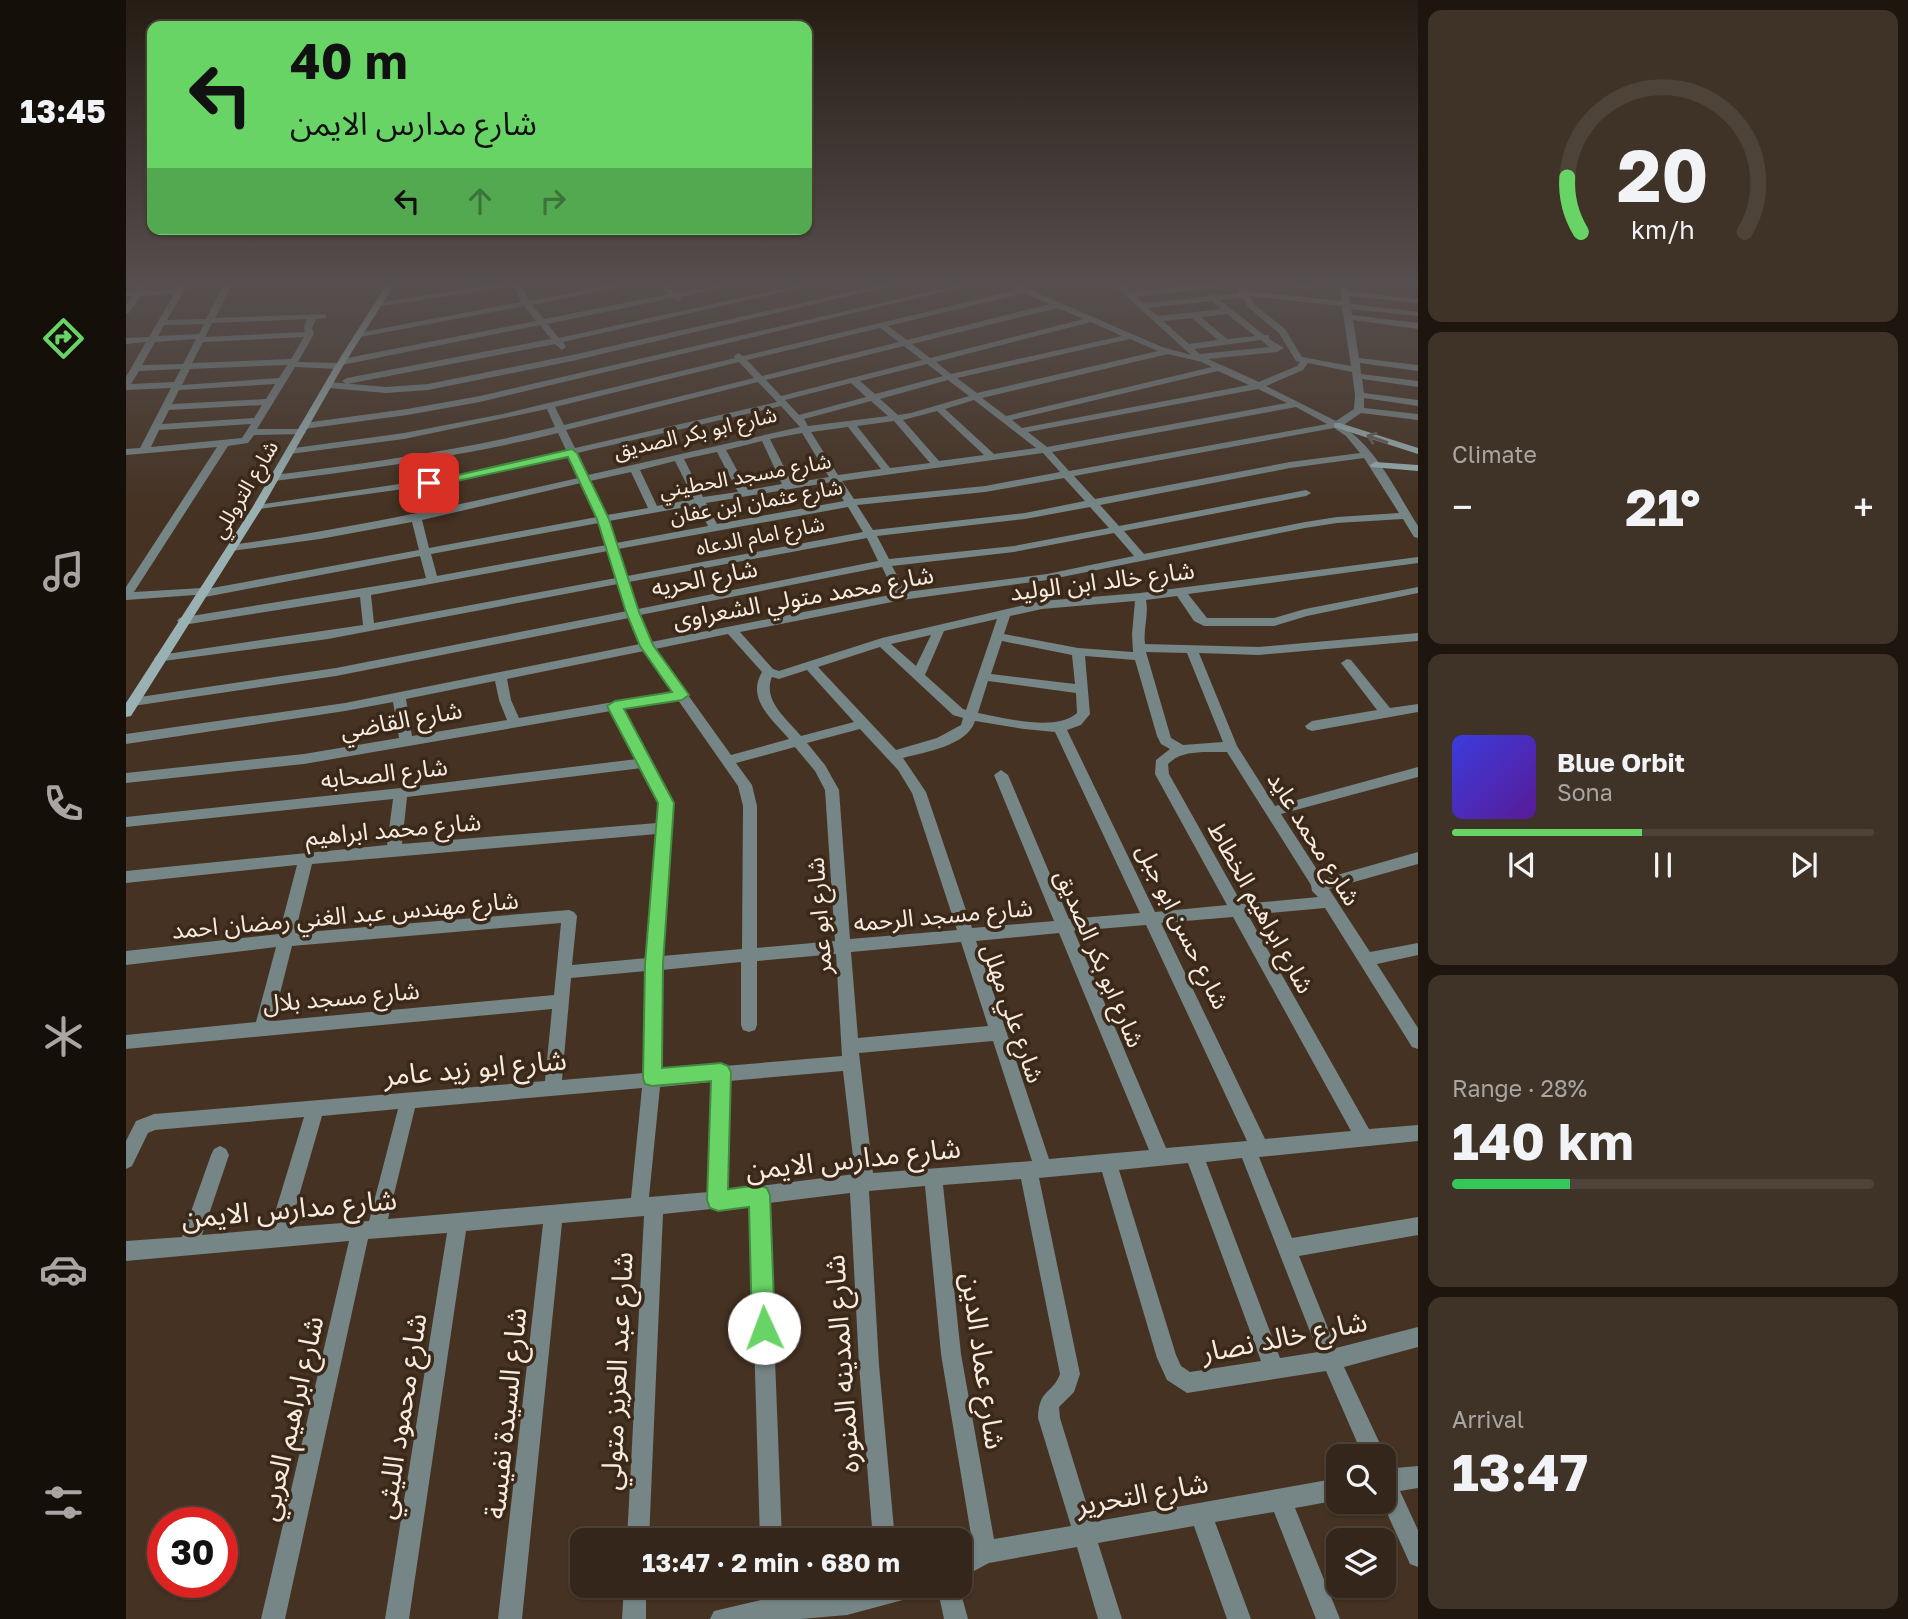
<!DOCTYPE html>
<html lang="en">
<head>
<meta charset="utf-8">
<style>
  body { margin:0; font-family:"Golos Text","Noto Sans Arabic",sans-serif; background:#3f3227; color:#f1f3f6; height:100vh; display:flex; flex-direction:column; font-size:26px; white-space:nowrap }
  * { box-sizing:border-box; margin:0 }
  p { font-size:23px; color:#a9a5a2 }
  .icon { flex:none; width:38px; height:38px; fill:none; stroke:currentColor; stroke-width:2; stroke-linecap:round; stroke-linejoin:round }
  .map { position:relative; flex:1; overflow:hidden }
  .side { display:flex; flex-direction:column; gap:10px; padding:10px; background:#1d150e; width:490px }
  .side>* { flex:none }
  .hud { position:absolute; left:21px; top:21px; width:665px; height:214px; border-radius:14px; box-shadow:0 2px 5px #0004,0 0 0 2px #4e4339; background:#68d465; color:#111; overflow:hidden }
  .controls { position:absolute; left:1200px; top:1444px; display:grid; gap:14px }
  .controls a { display:grid; place-items:center; width:70px; height:70px; border-radius:14px; background:#34261a; box-shadow:0 2px 5px #0004,0 0 0 2px #4e4339; font-size:35px }
  .speed { position:absolute; left:21px; top:1507px; display:flex; gap:14px; font-size:35px; font-weight:700; text-align:center }
  .speed>* { display:grid; place-content:center; width:91px; height:91px; border-radius:50%; background:#34261a; box-shadow:0 2px 5px #0004,0 0 0 2px #4e4339; line-height:1 }
  .speed .limit { border:10px solid #d22; background:#fff; color:#111 }
  .pin { position:absolute; display:grid; place-items:center; width:60px; height:60px; color:#fff; margin:-30px; border-radius:14px; box-shadow:0 4px 10px #0006 }
  .me { position:absolute; width:77px; margin:-38px; rotate:358deg; stroke-linejoin:round; filter:drop-shadow(0 0 5px #0008) }
  .turn { display:flex; align-items:center; gap:24px; height:147px; padding:0 28px; font-size:32px }
  .turn .icon { width:91px; height:91px; stroke-width:2.5 }
  .turn b { display:block; font-size:49px; line-height:60px }
  .lanes { display:flex; align-items:center; height:66px; padding:0 28px; background:#0003; justify-content:center; gap:35px; direction:ltr }
  .lanes .off { opacity:.35 }
  .big { font-size:52px; font-weight:700; line-height:1.1 }
  .side .tile { flex:1; display:flex; flex-direction:column; justify-content:center; gap:10px; min-width:0; padding:0 24px; border-radius:14px; background:#3f3227 }
  .side .dial { align-items:center; gap:0 }
  .dial svg { height:182px; overflow:visible; fill:none; stroke:#4e4339; stroke-width:7; stroke-linecap:round; text-anchor:middle }
  .dial text { fill:#f1f3f6; stroke:none }
  .song { display:flex; align-items:center; gap:21px }
  .cover { width:84px; height:84px; border-radius:10px; background:linear-gradient(135deg,hsl(240 70% 55%),hsl(270 70% 35%)) }
  .played { height:7px; border-radius:4px; background:linear-gradient(90deg,#68d465 45%,#4e4339 45%) }
  .keys { display:flex; justify-content:space-around; direction:ltr }
  .heat { display:flex; justify-content:space-between; align-items:center; font-size:38px; direction:ltr }
  .charge { height:10px; border-radius:5px; background:linear-gradient(90deg,#34c759 28%,#4e4339 0) }
  .trip { position:absolute; left:444px; top:1528px; width:402px; height:70px; border-radius:14px; background:#34261a; box-shadow:0 2px 5px #0004,0 0 0 2px #4e4339; font-weight:700; line-height:70px; text-align:center }
  main { display:flex; flex:1; min-height:0 }
  .tabs { display:flex; flex-direction:column; width:126px; justify-content:space-around; align-items:center; background:#150f0a; color:#a9a5a2 }
  .tabs .icon { width:49px; height:49px }
  .tabs .selected { color:#68d465 }
  .tabs b { font-size:32px; color:#f1f3f6 }
  .map>svg:first-child { display:block }
  .lines { fill:none; stroke-linecap:round; stroke-linejoin:round }
  .street { fill:#768586; fill-rule:evenodd }
  .secondary { fill:#99b1b3; fill-rule:evenodd }
  .oneway { stroke:#605f56 }
  .route { fill:#68d465; stroke:#448a42; stroke-width:2 }
  .labels { text-anchor:middle; dominant-baseline:central; stroke-width:7; stroke-linejoin:round; paint-order:stroke }
  .far-street-label { font-size:21px; fill:#f8ebe1; stroke:#3a2818 }
  .street-label { font-size:24px; fill:#f8ebe1; stroke:#3a2818 }
  .near-street-label { font-size:28px; fill:#f8ebe1; stroke:#3a2818 }
</style>
</head>
<body>
<main>
<nav class="tabs">
<b>13:45</b>
<svg class="icon selected" aria-label="directions" viewBox="0 0 24 24"><path d="M12 3l9 9-9 9-9-9zM9 14v-3h6M13 9l2 2-2 2"/></svg>
<svg class="icon" aria-label="music" viewBox="0 0 24 24"><path d="M9 18V5l10-2v13"/><circle cx="6" cy="18" r="3"/><circle cx="16" cy="16" r="3"/></svg>
<svg class="icon" aria-label="phone" viewBox="0 0 24 24"><path d="M5 4h4l2 5-3 2q2 4 5 5l2-3 5 2v4C11 20 4 13 5 4z"/></svg>
<svg class="icon" aria-label="climate" viewBox="0 0 24 24"><path d="M12 3v18M4 7l16 10M4 17L20 7"/></svg>
<svg class="icon" aria-label="car" viewBox="0 0 24 24"><path d="M5 17H2v-5l4-1 3-4h7l3 4 3 1v5h-3M9 17h6M6 11h13"/><circle cx="7" cy="17" r="2"/><circle cx="17" cy="17" r="2"/></svg>
<svg class="icon" aria-label="filters" viewBox="0 0 24 24"><path d="M4 7h16M4 17h16"/><circle cx="9" cy="7" r="2"/><circle cx="15" cy="17" r="2"/></svg>
</nav>
<div class="map">
<svg width="1292" height="1619" viewBox="0 0 1292 1619">
  <rect width="100%" height="100%" fill="#453222"/>
  <g class="lines">
    <path class="street" d="M15,282h8l-6,9 34,-2 4,-7h8l-22,38 39,-1 19,-37h8l-18,36 111,-4v4l-10,1 -4,9 2,6 -16,28 40,1 1,-3 3,-1 194,-38 -12,-15 -169,32 -1,-2 4,-3 163,-31 -7,-16 -139,21v-4h3l131,-21h11l9,19 98,-19h15l-110,23 12,14 125,-25 -13,-12h8l12,11 57,-11h14l-67,15 2,2 -4,2 -5,-3 -126,26 12,14 254,-56h13l-263,60 3,5 -4,3 -7,-6 -208,40 -5,-3 5,-3 204,-39 -11,-14 -198,40v3l-3,1 -44,-2 -38,62h44l5,3 -2,2 -50,1 -6,8 -20,3 -94,146 68,-4 5,1 212,-39 -7,-28 -92,17 -89,12 -5,-3 5,-3c118,-16 232,-41 347,-67l-10,-22 -114,26 -201,28v-4l4,-1 197,-29 112,-26 -8,-17c-94,23 -188,36 -284,48l-5,-3 5,-3c95,-12 188,-25 281,-48l-8,-18 -143,30 -114,15 -3,-1v-4l117,-16 99,-19 232,-56 -1,-2 4,-3 5,3 274,-66 -15,-8h10l150,65 29,8 -80,-73h8l12,10 90,-10h21l5,9 95,10 -3,-19h8l1,9 70,8v4l-69,-7 1,8 68,8v4l-67,-7 1,6 66,8v6l-65,-9 6,38 59,7v6l-58,-8 1,11 57,7v6l-56,-8 2,14 54,7v6l-54,-8v10l54,6v6l-57,-7 -19,13c35,22 55,67 76,100v12l-4,-1 -11,-18 -66,4 -32,5 -258,52 -145,20 -162,32 33,37 6,2 103,-33 160,-37 98,-8 278,-36v6l-230,31 19,24h67l31,-9 113,-22v6l-111,23 -33,10h-70l-10,-5 -17,-25 -31,4c3,15 -3,29 -1,44l114,3 159,-14v8l-159,14 -60,-2 38,93 38,60 143,-39v10l-137,37 42,65 95,-27v12l-89,25 41,63 48,-9v12l-41,9 41,64v21l-6,-2 -87,-139 -77,7 121,214 49,-4v16l-159,16 33,81 126,-21v18l-119,21 37,92 82,-21v20l-74,20 38,81 3,8 -1,1 -21,-1 -37,-85 -139,22 -20,-13 -10,-22 -55,-186 -63,6 41,196 -6,18 -15,15 1,11 32,104 247,-44v22l-44,8 45,111h-24l-42,-107 -59,10 36,97h-24l-33,-93 -96,17 24,76h-24l-21,-72 -88,16 -28,15v-24l12,-7 -32,-193 -16,-168 -56,5 10,174 16,175h-22l-14,-175 -9,-172 -81,10 13,337h-22l-10,-335 -87,9 -14,326h-22l17,-324 -82,7 -40,396h-24l45,-395 -77,7 -57,388h-24l62,-386 -79,6 -83,380h-24l88,-378 -223,20v-20l56,-4 29,-82 3,-6 6,-3 6,3 3,6 -27,80 68,-6 34,-112 -149,13 -7,3 -16,33 -6,3v-28l10,-20 18,-7 391,-33 7,-72 -426,40v-14l130,-13 20,-75 -150,18v-14l153,-17 18,-69 -171,18v-12l261,-26 6,-46 -267,28v-10l275,-29 236,-29 -26,-48 -307,53 -178,19v-10l178,-19 95,-16 -6,-36 -48,9 -219,33v-10l219,-31 295,-59 -11,-26 -293,58 -203,30 -5,-1 -1,-3 6,-4 203,-30 291,-57 -9,-27 -290,55 -172,23 -2,-3 2,-3 4,-1 203,-30 -3,-28 -177,28 -6,-4 2,-3 247,-40 -6,-22 -220,42 -5,-3 -69,5v-13l91,-140 -91,8v-6l14,-1 31,-60 -45,2v-13l20,-35 -20,2v-6l23,-1 25,-43 -34,2 -11,17h-3v-8l6,-9h-6v-4l9,-1zM1110,285l3,8 -24,3 -5,-2 -4,3 -63,6 -7,-6zM898,293l26,11 -143,36 -19,-14zM1124,296l92,10 9,60 -49,-9 -17,-28 -31,-25zM1117,298l5,9 31,26 17,28 4,1 -3,4 -38,16 -51,-23 69,-7 7,-4 -15,-9v-4h-5l-44,-35zM1085,301l11,8 -64,7 -10,-8zM932,308l26,11 -154,39 -18,-14zM1101,314l28,22 -28,3 -26,-22zM1066,318l26,22 -29,4 -26,-23zM181,319l-3,9 1,4 -100,5 7,-14zM965,322l31,14 -171,38 -15,-12zM78,324l-5,10 -41,2 6,-11zM754,328l19,14 -137,34 -15,-16zM178,337l-13,22 -99,4 11,-21zM70,339l-13,25 -41,1 13,-23zM1004,339l28,12 -181,42 -20,-15zM1135,340l8,7 -69,7 -6,-5zM778,346l18,14 -141,36 -15,-16zM1042,354l34,8 10,5 -206,49 -24,-18zM613,362l15,16 -190,47 -9,-18zM1182,363l44,9 3,23 -1,14 -18,12 -70,-35 37,-16zM801,364l16,12 -68,18 -15,-13zM161,365l-8,13 -97,7 8,-16zM55,369l-7,13 -43,2 8,-13zM1092,371l31,14 -227,43 -10,-8zM822,380l21,16 -58,17 -13,2 -18,-16zM632,382l19,20 -202,46 -9,-18zM725,383l15,14 -67,18 -14,-15zM149,384l-9,15 -94,5 7,-14zM1132,389l29,14 -240,44 -19,-15zM848,400l62,48 -42,6 -49,-45zM745,401l17,15 -80,10 -4,-7zM136,405l-8,13 -92,6 7,-14zM655,406l19,21 -212,48 -11,-22zM1170,407l31,17 -258,47 -17,-19zM811,411l47,44 -45,6 -36,-41zM768,421l36,42 -40,5 -33,-42zM125,424l-9,14 -91,9 8,-17zM722,427l33,42 -43,6 -27,-43zM1208,428l12,8 14,17 -70,9 -195,37 -21,-23zM676,433l27,44 -37,6 -22,-44zM636,441l20,43 -34,6 -22,-40zM591,452l21,40 -35,5 -19,-38zM917,453l17,19 -75,14 -131,13 -12,-18zM1238,458l35,55 -62,4 -32,5 -161,32 -20,-23 182,-35 5,-3 -5,-3 -187,36 -19,-21 190,-37zM549,461l19,38 -37,7 -17,-36zM505,472l17,36 -41,7 -17,-34zM938,478l21,23 -60,12 -152,17 -16,-25 128,-13zM706,482l12,19 -127,23 -11,-21zM455,483l16,34 -168,31 -7,-28zM571,505l11,21 -92,17 -7,-22zM722,507l15,25 -236,44 -9,-27zM964,507l19,21 -95,18 -125,13 -12,-23 148,-17zM473,523l7,22 -169,31 -6,-22zM988,533l20,23 -87,18 -141,18 -14,-26 122,-14zM741,538l11,23 -240,48 -9,-27zM482,551l8,27 -242,45 -3,-28zM756,567l13,27 -244,48 -11,-27zM1009,601l-3,33 1,18 -55,-4 -74,-14 6,-18 32,-7zM871,619l-31,91 -3,-1 -38,-34 19,-44zM602,634l34,38c-16,27 10,47 27,67l-58,16 -76,-106zM805,635l-15,31 -25,-22zM876,641l70,14 3,29 -84,-10zM754,647l73,68 10,3 -2,7 -24,13 -41,12 -78,-83zM518,651l29,41 -154,26 -8,-18 -4,-21zM1020,652l41,1 36,89 -40,3 -12,-7zM959,656l50,4 22,76 4,8 9,5 -14,11 -1,14 72,131 -72,7 -88,-182 14,-5 9,-11zM681,670l47,52 -53,14c-14,-17 -39,-36 -29,-59l7,2zM369,681l4,19 8,20 -95,16 -6,-37zM862,681l88,12 1,20c-21,19 -72,5 -99,0zM552,700l60,86 5,20 -1,143 -80,7 11,-153 -50,-94zM849,721l49,8 31,3 85,181 -71,6 -61,-144 -7,-5 -7,5 60,146 -82,7 -46,-136 -23,-34c22,-6 64,-12 72,-37zM734,729l38,41 14,23 45,137 -107,9 -11,-149 -14,-25 -18,-22zM669,747l20,24 10,19 10,151 -78,7v-142l-5,-21 -16,-22zM1077,752h24l84,133 1,6 6,6 -76,7 -73,-130 -1,-10c10,-10 21,-11 35,-12zM516,768l17,35 -2,20 -255,21 5,-47zM531,834l-10,124 -75,7 5,-49 -3,-4 -5,-2 -274,23 17,-69zM1107,917l118,214 -86,8 -104,-216zM435,923l-7,72 -281,26 19,-75zM1020,925l101,216 -81,7 -92,-217zM933,933l90,217 -100,9 -73,-218zM835,942l27,84 -130,12 -7,-86zM710,954l6,102 -117,10 -4,-2 -6,3 -54,4 1,-101 79,-8v63l2,5 6,2 6,-2 2,-5v-64zM520,971l-2,102 -82,7 9,-102zM867,1041l39,120 -159,12 -14,-120zM717,1071l12,103 -128,16 2,-109zM586,1082l-3,110 -60,5 11,-110zM516,1088l-11,110 -243,21 27,-111zM272,1109l-29,112 -79,6 32,-111zM1116,1158l76,194 -38,6 -74,-196zM1062,1163l73,198 -71,11 -9,-6 -5,-11 -57,-185zM895,1179l39,195c-8,21 -21,14 -22,44l33,108 -77,13 -33,-185 -18,-169z
      M769,282h13l-336,79 -144,29 -42,3 -57,-5 -5,-3 5,-3 57,5 42,-3 144,-29z
      M845,282h13l-504,120 -73,13 -103,14 -5,-3 5,-3 103,-14 73,-13z
      M1137,282h23l30,5 -4,2 -45,-5z
      M1221,659l4,1 39,48 28,-4v8l-106,19 -5,-2 -2,-3 7,-5 65,-11 -36,-47z
      M1292,1466v22l-18,3 18,39v37l-8,-3 -28,-62h2v-33z
      M498,1586h22v33h-24z
      M636,1586h22l1,11 62,-6 23,-5h55l-3,8 -8,3 -67,18 -46,4h-91l4,-8 47,-11z
      M811,1586h22l9,33h-24z"/>
    <path class="secondary" d="M262,282h8l-53,84 -81,142 -131,208 -5,1v-14l126,-195 83,-142z
      M1208,423h6l78,25v6l-84,-27z
      M1249,462l43,3v6l-47,-4 -1,-2z"/>
  </g>
  <defs><path id="oneway-shaft" d="M-6 0H5M1.5-3L5.5 0L1.5 3" fill="none" stroke-width="1.6" stroke-linecap="round" stroke-linejoin="round" transform="scale(1.75)"/></defs>
  <use class="oneway" href="#oneway-shaft" transform="translate(1251 439) rotate(-161)"/>
  <linearGradient id="sky" x2="0" y2="1"><stop stop-color="#261c13"/><stop offset="0.56" stop-color="#564f4f"/><stop offset="1" stop-color="#564f4f" stop-opacity="0"/></linearGradient>
  <rect width="1292" height="508" fill="url(#sky)"/>
  <path class="route" d="M446,449l5,4 32,66 30,93 14,33 36,50 -7,5 -58,9 50,94 -11,161 -1,104 59,-5 7,3 3,6 -3,117 31,-4 8,3 3,7 5,133 -3,8 -8,3 -8,-3 -4,-8 -3,-121 -31,4 -8,-3 -3,-8 4,-119 -59,5 -7,-2 -2,-6 2,-114 13,-161 -51,-97 8,-5 57,-9 -32,-46 -14,-34 -29,-93 -29,-62 -139,30 -6,-4z"/>
  <g class="labels">
    <g class="far-street-label">
      <text transform="translate(569 432) rotate(-13)">شارع ابو بكر الصديق</text>
      <text transform="translate(619 475) rotate(-10)">شارع مسجد الحطيني</text>
      <text transform="translate(118 489) rotate(-59)">شارع التروللي</text>
      <text transform="translate(630 501) rotate(-10)">شارع عثمان ابن عفان</text>
      <text transform="translate(634 535) rotate(-11)">شارع امام الدعاه</text>
    </g>
    <g class="street-label">
      <text transform="translate(578 577) rotate(-11)">شارع الحريه</text>
      <text transform="translate(976 580) rotate(-7)">شارع خالد ابن الوليد</text>
      <text transform="translate(677 596) rotate(-10)">شارع محمد متولي الشعراوى</text>
      <text transform="translate(275 719) rotate(-10)">شارع القاضي</text>
      <text transform="translate(258 772) rotate(-6)">شارع الصحابه</text>
      <text transform="translate(267 828) rotate(-5)">شارع محمد ابراهيم</text>
      <text transform="translate(1189 838) rotate(58)">شارع محمد عايد</text>
      <text transform="translate(1136 907) rotate(61)">شارع ابراهيم الخطاط</text>
      <text transform="translate(219 914) rotate(-5)">شارع مهندس عبد الغني رمضان احمد</text>
      <text transform="translate(817 914) rotate(-5)">شارع مسجد الرحمه</text>
      <text transform="translate(692 916) rotate(-94)">شارع ابو عمر</text>
      <text transform="translate(1058 926) rotate(64)">شارع حسن ابو جبل</text>
      <text transform="translate(975 958) rotate(67)">شارع ابو بكر الصديق</text>
      <text transform="translate(215 996) rotate(-5)">شارع مسجد بلال</text>
      <text transform="translate(888 1013) rotate(71)">شارع علي مهلل</text>
    </g>
    <g class="near-street-label">
      <text transform="translate(349 1067) rotate(-5)">شارع ابو زيد عامر</text>
      <text transform="translate(727 1158) rotate(-6)">شارع مدارس الايمن</text>
      <text transform="translate(163 1208) rotate(-5)">شارع مدارس الايمن</text>
      <text transform="translate(1158 1336) rotate(-11)">شارع خالد نصار</text>
      <text transform="translate(858 1361) rotate(82)">شارع عماد الدين</text>
      <text transform="translate(715 1364) rotate(-94)">شارع المدينه المنوره</text>
      <text transform="translate(490 1371) rotate(-87)">شارع عبد العزيز متولي</text>
      <text transform="translate(379 1413) rotate(-84)">شارع السيدة نفيسة</text>
      <text transform="translate(274 1416) rotate(-81)">شارع محمود الليثي</text>
      <text transform="translate(164 1418) rotate(-77)">شارع ابراهيم العربي</text>
      <text transform="translate(1016 1493) rotate(-10)">شارع التحرير</text>
    </g>
  </g>
</svg>
<div class="controls">
<a><svg class="icon" aria-label="search" viewBox="0 0 24 24"><circle cx="10" cy="10" r="6"/><path d="M15 15l6 6"/></svg></a>
<a><svg class="icon" aria-label="layers" viewBox="0 0 24 24"><path d="M12 4l9 5-9 5-9-5zM3 14l9 5 9-5"/></svg></a>
</div>
<div class="speed"><div class="limit">30</div></div>
<div class="pin" style="left:303px;top:483px;background:#d93025"><svg class="icon" aria-label="arrive" viewBox="0 0 24 24"><path d="M6 21V4h12l-3 4 3 4H6"/></svg></div>
<svg class="me" style="left:638px;top:1328px" viewBox="-20 -20 40 40"><circle r="19" fill="#fff"/><path d="M0-13L10 11 0 6-10 11z" fill="#68d465"/></svg>
<div class="trip">13:47 · 2 min · 680 m</div>
<div class="hud">
<div class="turn"><svg class="icon" aria-label="left" viewBox="0 0 24 24"><path d="M17 20v-9H6M10 6l-5 5 5 5"/></svg><div><b>40 m</b>شارع مدارس الايمن</div></div>
<div class="lanes"><svg class="icon" aria-label="left" viewBox="0 0 24 24"><path d="M17 20v-9H6M10 6l-5 5 5 5"/></svg><svg class="icon off" aria-label="ahead" viewBox="0 0 24 24"><path d="M12 20V5M6 11l6-6 6 6"/></svg><svg class="icon off" aria-label="right" viewBox="0 0 24 24"><path d="M7 20v-9h11M14 6l5 5-5 5"/></svg></div>
</div>
</div>
<section class="side">
<div class="tile dial"><svg viewBox="0 0 100 80">
<path d="M14 69A42 42 0 1 1 86 69"/>
<path d="M14 69A42 42 0 0 1 8 45" stroke="#68d465"/>
<text x="50" y="56" font-size="32" font-weight="700">20</text>
<text x="50" y="72" font-size="11">km/h</text>
</svg></div>
<div class="tile"><p>Climate</p>
<div class="heat"><a>−</a><b class="big">21°</b><a>+</a></div>
</div>
<div class="tile">
<div class="song"><i class="cover"></i><div><b>Blue Orbit</b><p>Sona</p></div></div>
<div class="played"></div>
<div class="keys"><svg class="icon" aria-label="previous" viewBox="0 0 24 24"><path d="M18 5L8 12l10 7zM5 5v14"/></svg><svg class="icon" aria-label="pause" viewBox="0 0 24 24"><path d="M8 5v14M16 5v14"/></svg><svg class="icon" aria-label="next" viewBox="0 0 24 24"><path d="M6 5l10 7-10 7zM19 5v14"/></svg></div>
</div>
<div class="tile"><p>Range · 28%</p><b class="big">140 km</b><div class="charge"></div></div>
<div class="tile"><p>Arrival</p><b class="big">13:47</b></div>
</section>
</main>
</body>
</html>
